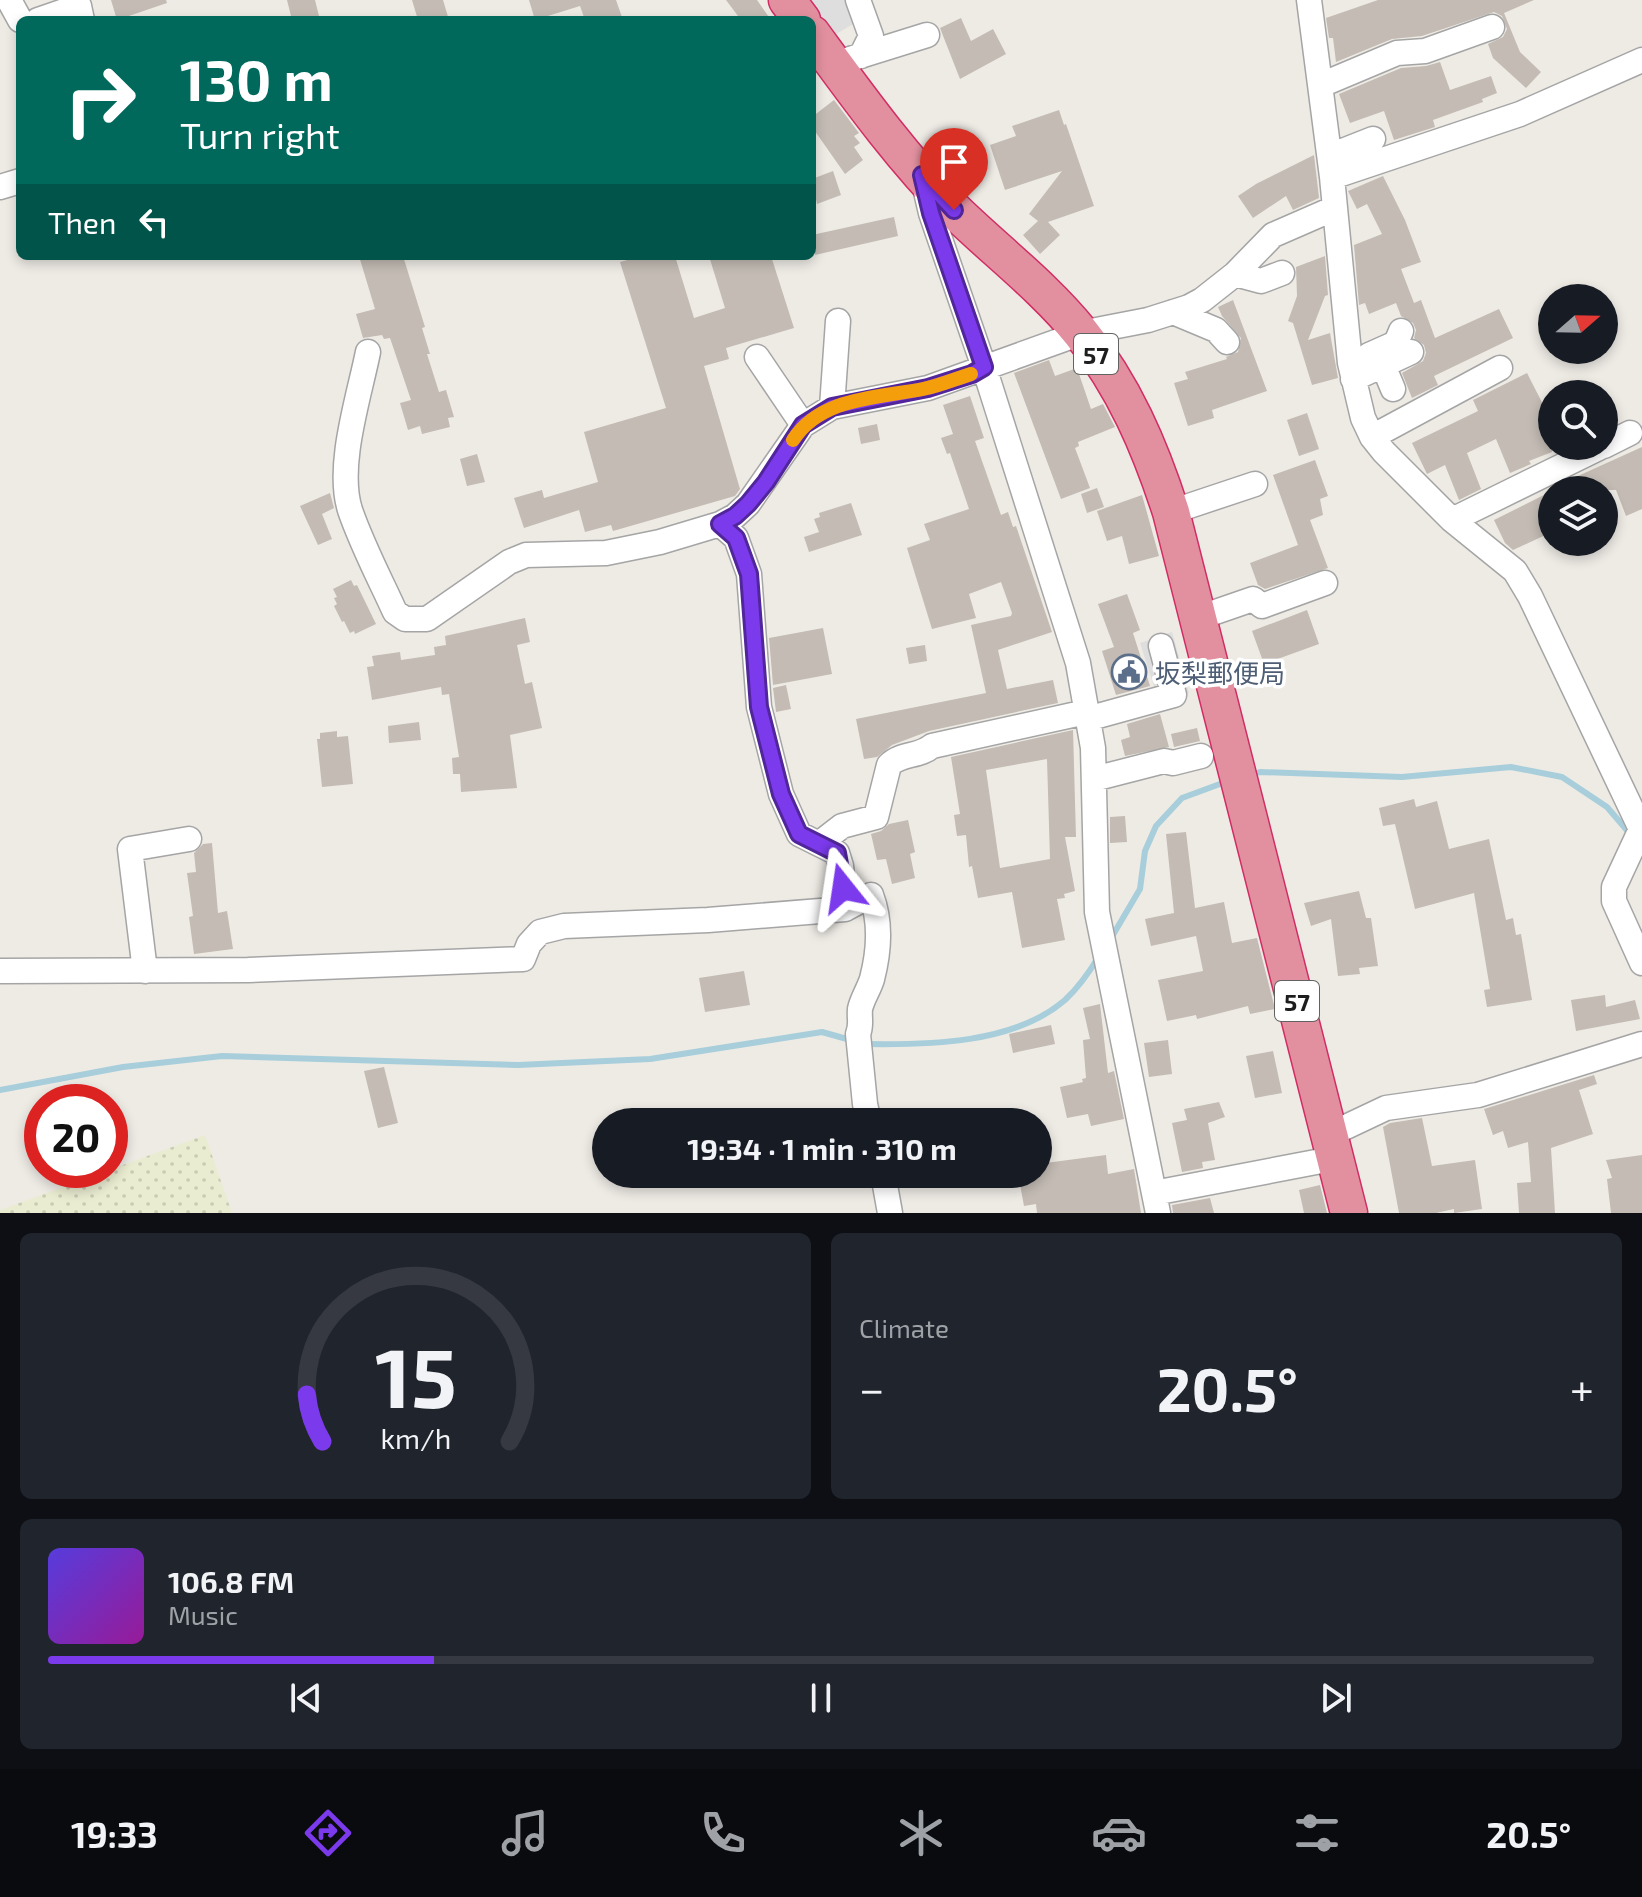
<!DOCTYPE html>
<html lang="en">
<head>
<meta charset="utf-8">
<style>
  body { margin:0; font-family:"Exo 2","Noto Sans JP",sans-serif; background:#20242c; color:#f1f3f6; height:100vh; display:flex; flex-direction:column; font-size:30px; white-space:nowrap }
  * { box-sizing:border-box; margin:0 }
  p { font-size:26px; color:#9ea1a6 }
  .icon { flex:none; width:44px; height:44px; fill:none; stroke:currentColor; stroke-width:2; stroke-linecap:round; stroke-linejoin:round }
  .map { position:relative; height:1213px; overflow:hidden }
  .side { display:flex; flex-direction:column; gap:20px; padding:20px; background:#0d0f14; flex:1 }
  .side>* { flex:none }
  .top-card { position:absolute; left:16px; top:16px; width:800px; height:244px; border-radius:12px; box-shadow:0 4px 12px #0003; background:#00695c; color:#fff; overflow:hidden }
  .needle { width:52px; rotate:70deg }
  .buttons { position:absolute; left:1538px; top:284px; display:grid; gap:16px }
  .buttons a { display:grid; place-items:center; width:80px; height:80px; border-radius:50%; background:#171b24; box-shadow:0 4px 12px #0003; font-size:40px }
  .speed { position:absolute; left:24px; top:1084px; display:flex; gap:16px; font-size:40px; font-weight:700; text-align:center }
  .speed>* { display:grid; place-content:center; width:104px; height:104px; border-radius:50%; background:#171b24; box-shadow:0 4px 12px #0003; line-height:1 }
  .speed .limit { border:12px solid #d22; background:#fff; color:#111 }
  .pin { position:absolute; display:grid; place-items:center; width:68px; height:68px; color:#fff; margin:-82px -34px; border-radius:50% 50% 50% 0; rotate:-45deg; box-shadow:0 0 8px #0007 }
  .pin .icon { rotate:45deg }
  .me { position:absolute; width:88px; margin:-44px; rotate:345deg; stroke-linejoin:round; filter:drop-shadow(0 0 6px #0008) }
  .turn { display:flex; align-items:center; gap:28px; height:168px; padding:0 32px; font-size:36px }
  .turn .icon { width:104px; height:104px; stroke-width:2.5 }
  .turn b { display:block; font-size:56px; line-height:68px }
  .then { display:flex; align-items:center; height:76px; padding:0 32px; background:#0003; gap:16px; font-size:30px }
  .big { font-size:60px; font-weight:700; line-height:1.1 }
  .side .card { flex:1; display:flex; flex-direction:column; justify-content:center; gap:12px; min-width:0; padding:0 28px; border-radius:12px; background:#20242c }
  .side .dial { align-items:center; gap:0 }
  .dial svg { height:208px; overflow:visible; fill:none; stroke:#363941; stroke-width:7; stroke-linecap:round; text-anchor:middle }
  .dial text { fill:#f1f3f6; stroke:none }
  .song { display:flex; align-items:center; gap:24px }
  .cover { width:96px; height:96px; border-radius:12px; background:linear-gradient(135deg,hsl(250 70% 55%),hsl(300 70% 35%)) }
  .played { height:8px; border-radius:4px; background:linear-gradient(90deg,#7c3aed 25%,#363941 25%) }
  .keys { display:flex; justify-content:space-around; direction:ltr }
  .heat { display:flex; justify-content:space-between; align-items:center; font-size:44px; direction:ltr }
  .side .tiles { flex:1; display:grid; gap:20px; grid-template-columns:1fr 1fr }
  .card:last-child { grid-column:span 2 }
  .trip { position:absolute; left:592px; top:1108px; width:460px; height:80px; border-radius:40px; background:#171b24; box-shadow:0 4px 12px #0003; font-weight:700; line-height:80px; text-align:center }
  .dock { display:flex; height:128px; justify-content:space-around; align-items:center; background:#090b0e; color:#9ea1a6 }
  .dock .icon { width:56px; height:56px }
  .dock .selected { color:#7c3aed }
  .dock b { font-size:36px; color:#f1f3f6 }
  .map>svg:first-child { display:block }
  .farmland { fill:url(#farmland-dots) }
  .parking { fill:#dedede }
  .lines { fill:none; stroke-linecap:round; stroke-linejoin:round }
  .stream { stroke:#a7ceda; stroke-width:6 }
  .building { fill:#c3bbb4; fill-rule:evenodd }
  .minor-casing { stroke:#a5a5a5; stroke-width:27 }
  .highway-casing { stroke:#d12d65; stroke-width:39 }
  .minor { stroke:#fff; stroke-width:24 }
  .highway { stroke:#e2909f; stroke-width:36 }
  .route-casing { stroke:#51269a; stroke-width:20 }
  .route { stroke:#7c3aed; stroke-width:14 }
  .slow { stroke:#f59e0b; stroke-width:14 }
  .labels { text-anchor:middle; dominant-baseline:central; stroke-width:7; stroke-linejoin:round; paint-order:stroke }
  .shield { fill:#fff; stroke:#626262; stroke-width:2 }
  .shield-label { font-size:24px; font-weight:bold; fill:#1e1e1e }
  .service-label { font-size:26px; fill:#4e5e75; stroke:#fff; text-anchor:start }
</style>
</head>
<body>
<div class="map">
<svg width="1642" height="1213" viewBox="0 0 1642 1213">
  <defs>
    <pattern id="farmland-dots" width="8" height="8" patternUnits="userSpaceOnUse" patternTransform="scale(2)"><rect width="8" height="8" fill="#eaecd1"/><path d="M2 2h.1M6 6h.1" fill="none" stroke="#c8cab3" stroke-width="1.8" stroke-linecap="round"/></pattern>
  </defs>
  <rect width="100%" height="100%" fill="#eeebe5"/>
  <path class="farmland" d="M205,1135l27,78h-232v-3z"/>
  <path class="parking" d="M807,0h44l7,21 -25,15z
    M1172,632l17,61 -30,9 -19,-59z"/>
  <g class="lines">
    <path class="stream" d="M1250,775l10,-3 142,5 109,-10 51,10 45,30 24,28
      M1110,940l30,-51 5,-38 11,-25 26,-28 46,-17
      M865,1044c64,1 149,0 200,-44 13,-12 25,-29 34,-44
      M0,1090l123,-23 99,-11 296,9 132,-6 172,-27 32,9"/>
  </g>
  <path class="building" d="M111,0h55l1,3 -50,17z
    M287,0h28l5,20h-28z
    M412,0h31l6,20h-31z
    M529,0h87l7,20h-38l-5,-14 -45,14z
    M726,0h31l14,20h-30z
    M1378,0h156l-30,13 16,39 21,20 -15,16 -33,-30 -5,-14 15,-7 4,-8 -5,-13 -8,-4 -72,24 -30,3 -56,23 -3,-24h-4l-3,-20z
    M961,18l10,23 22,-12 13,25 -46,25 -20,-51z
    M1440,62l10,28 41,-14 6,17 -15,6 1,3 -50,18 2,7 -41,13 -10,-29 -34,12 -11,-29 62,-26 25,-2z
    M834,100l25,33 -5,3 6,7 -6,4 9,13 -18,14 -33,-47v-10z
    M1059,110l5,15 2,-1 28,82 -46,16 12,13 -20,19 -17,-19 15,-14 -9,-7 33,-43 -57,19 -15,-45 26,-9 -4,-10z
    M1314,155l5,43 -26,12 -7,-14 -33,22 -15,-22 18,-12z
    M833,171l8,24 -24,9 -5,-25z
    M1383,176l22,44 16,42 -20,7 13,34 7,-3 14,38 64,-29 14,29 -79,38 4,9 -26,13 -10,-25 21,-12 3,-8 -2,-8 -10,-7 2,-8 -3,-7 -12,-7 -5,-13 -27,11 -4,-11 -6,2 -5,-60 28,-11 -15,-30 -10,5 -9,-18z
    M894,217l4,19 -83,19 -3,-20z
    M359,256h44l22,71 -3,1 8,26h-3l12,38 7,-2 8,27 -6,1 2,9 -28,7 -2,-8 -12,4 -8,-27 11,-3 -21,-62 -6,1 -2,-4 -19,3 -7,-24 19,-5z
    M630,256h45l19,62 31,-10 -16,-52h62l23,72 -68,20 3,11 -25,7 36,123 -5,7 -122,35 -2,-6 -26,7 -6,-22 -55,18 -10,-30 28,-8 2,8 54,-16 -14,-50 82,-24 -46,-146 11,-3z
    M1325,256l3,39 -3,1 -17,44 22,-7 8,45 -26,7 -19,-62 -5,-2 9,-25 -1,-29z
    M1233,300l34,91 -55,19 2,8 -26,8 -14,-43 14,-4 -3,-7 42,-13 -1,-2 12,-5 3,-14 -19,-22 -4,-9z
    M1049,360l6,16 22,-8 14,41 12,-5 12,23 -37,15 1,4 -4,2 15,40 -29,11 -47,-126z
    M1527,373l25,49v30l-23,9 2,3 -21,9 -14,-34 -29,14 14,36 -22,11 -14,-35 -18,9 -15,-31 66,-32 -5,-11z
    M970,396l14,42 -9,3 26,74 7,-3 5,15 3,-1 36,106 -54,18 9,39 46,-9 5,23 -129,28 -37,14 -15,12 -13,2 -8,-40 130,-26 -15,-68 40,-9 1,-3 -11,-31 -32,12 7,24 -44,11 -25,-81 23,-8 -6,-16 45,-15 -19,-56 -3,1 -6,-16 12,-4 -10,-29z
    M1307,413l12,36 -20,7 -12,-36z
    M877,424l3,16 -19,4 -3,-16z
    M1642,447v62l-16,7 -10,-26h-69z
    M477,454l8,28 -18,4 -7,-27z
    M1315,460l13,36 -8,3 3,16 -13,5 18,48 -63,21 -7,-4 -8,-22 48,-18 -25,-70z
    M1097,488l7,19 -17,6 -6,-19z
    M1552,491v41l-39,18 -8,-7 -11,-23z
    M330,493l4,15 -12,6 10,25 -14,6 -18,-39z
    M1142,495l17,61 -30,8 -7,-28 -15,5 -10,-30z
    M851,503l11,32 -53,17 -5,-15 15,-5 -5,-13 6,-2 -1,-4z
    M351,580l3,6 3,-1 19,39 -21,10 -1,-3 -4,2 -6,-12 -2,1 -8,-16 3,-2 -3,-6 3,-1 -4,-8z
    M1127,594l13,36 -7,3 17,53 -34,9 -14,-44 12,-4 -16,-43z
    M1307,610l12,34 -55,20 -12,-33z
    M525,618l5,24 -13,3 8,39 7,-2 10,46 -32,7 7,53 -56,4 -1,-18h-7l-1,-16 7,-1 -10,-63 -7,1 -1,-8 -69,13 -5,-33 7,-1 -2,-10 28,-4 1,8 34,-5 -1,-8 12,-2 -1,-9z
    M823,628l9,46 -59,11 -4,-47z
    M925,645l2,16 -18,3 -3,-16z
    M786,685l5,24 -15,3 -3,-24z
    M1160,714l9,33 -44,9 -4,-16 9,-3 -3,-13z
    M419,722l2,18 -32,3 -1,-17z
    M1197,728l3,13 -26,6 -3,-13z
    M1073,730l3,107h-11l10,54 -11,3 1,4 -8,1 8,41 -43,8 -10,-56 -34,6 -6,-32 -3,1 -3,-32 -9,1 -3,-21 6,-1 -9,-57zM1047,759l3,100 -50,9 -14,-98z
    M337,731v6l11,-1 5,48 -31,3 -5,-48h3v-6z
    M1414,799l2,8 21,-6 12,48 40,-10 17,81 7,-2 3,17 5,-1 11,66 -45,7 -3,-17 6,-1 -16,-96 -59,16 -20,-85 -12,2 -4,-18z
    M1125,816l2,26 -17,1v-26z
    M908,820l7,32 -5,2 5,24 -23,6 -6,-25 -9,1 -6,-26 10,-3 8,-7z
    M1186,832l9,76 29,-6 8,41 25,-5 18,71 -25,5 -2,-8 -51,13 -1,-4 -29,6 -9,-41 45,-9 -7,-35 -45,10 -6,-27 29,-6 -8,-79z
    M212,843l6,70 9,-2 6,38 -39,5 -5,-37 4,-1 -6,-43 9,-1 -2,-19 9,-9z
    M1359,891l7,27h5l7,48 -19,2 1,6 -22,2 -7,-57 -20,7 -7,-23z
    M744,971l6,34 -45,7 -6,-34z
    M1605,995l1,12 29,-7 5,19 -64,12 -5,-31z
    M1100,1004l8,69 6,-2 10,48 -33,7 -3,-12 -21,4 -7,-31 23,-5 -1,-3 4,-1 -3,-38 7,-1 -7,-31z
    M1051,1025l4,19 -42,9 -4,-19z
    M1168,1040l4,34 -23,3 -5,-34z
    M1273,1051l9,42 -27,5 -9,-42z
    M384,1067l14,56 -20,5 -14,-57z
    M1594,1075l3,9 -18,6 14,44 -42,14 4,65h-36l-2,-30 14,-1 -3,-40 -20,6 -5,-17 -10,4 -9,-26z
    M1219,1102l6,15 -17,6 7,37 -13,2 1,6 -21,4 -10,-49 15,-3 -3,-11z
    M1422,1118l10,48 43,-6 7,49 -28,4v-4l-18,4h-37l-16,-86 7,-4z
    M1106,1155l2,19 26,-5 7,44h-104l-1,-9 -12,2 -6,-32h20v-10z
    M1642,1155v58h-31l-4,-34 5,-1 -6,-18z
    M1320,1185l7,28h-23l-5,-23z
    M1210,1198l4,15h-41l-1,-8z"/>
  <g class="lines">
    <g class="minor-casing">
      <path id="minor" d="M9,0l11,20
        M858,0l13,36 -10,20
        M1309,0l23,177 18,186 13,55 9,19 12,15 68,68 63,51 15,25 111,233 -27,58v14l28,62
        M38,20l41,-14 3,14
        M834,64l93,-29
        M1321,85l76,-32 28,-2 67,-24
        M1330,156l43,-17
        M1332,177l188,-63 122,-54
        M923,179l8,34 53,154 94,296 15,85 4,164 61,301
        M0,187l20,-6
        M1235,274l26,7 21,-8
        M1173,312l43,18 11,12
        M368,352c-9,45 -32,114 -18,158 12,35 30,69 45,102l10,7h22l82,-57 17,-7 80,-2 54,-11 60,-18 15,-8 13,-12 55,-79 29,-18 96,-19 153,-55 67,-13 41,-13 13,-7 33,-26 38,-39 62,-27
        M1369,355l27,-12 5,-12
        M757,357l46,68
        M1383,365l10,24
        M1353,379l58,-27
        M832,407l6,-86
        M1372,437l128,-69
        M1604,446l26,-13
        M1171,512l84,-28
        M1452,520l151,-74
        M720,524l16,14 13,36 10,133 22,87 18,40 38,19 4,13 4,43
        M1198,618l55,-19 9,7 63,-23
        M1087,719l87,-24 -13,-49
        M1094,779l70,-18 9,2 28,-7
        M820,843l22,-17 34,-9 13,-52c12,-12 30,-8 43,-19l154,-34
        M0,971l248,-1 275,-11 6,-15 11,-12 24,-6 144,-6 137,-11 26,-14c10,26 8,57 1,84 -3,10 -10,20 -12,30 -1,10 2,15 -2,25l7,70 4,18
        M145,971l-15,-122 59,-10
        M1331,1134l55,-26 92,-13 164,-51
        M883,1174l7,39
        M1154,1193l183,-35"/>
    </g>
    <g class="highway-casing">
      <path id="highway" d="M787,0l15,20
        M812,34c44,60 89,123 142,176 42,41 90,77 127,123 43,53 69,114 90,179l178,701"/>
    </g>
    <use href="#minor" class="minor"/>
    <use href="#highway" class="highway"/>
  </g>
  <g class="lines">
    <g class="route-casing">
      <path id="route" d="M843,888l-6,-35 -38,-19 -18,-40 -22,-87 -10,-133 -13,-36 -16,-14 15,-8 13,-12 18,-22 37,-57 29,-18 96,-19 44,-14 12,-7 -53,-154 -9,-38 32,35"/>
    </g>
    <use href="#route" class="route"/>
    <path class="slow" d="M793,440c28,-43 84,-42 130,-51 16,-3 32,-10 48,-15"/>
  </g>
  <defs>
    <g id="civic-ring" transform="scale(1.8)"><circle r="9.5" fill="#fff" stroke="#5c6f8a" stroke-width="1.5"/><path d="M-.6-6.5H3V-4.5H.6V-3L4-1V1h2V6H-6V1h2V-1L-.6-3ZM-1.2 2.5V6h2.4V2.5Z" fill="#5c6f8a"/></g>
  </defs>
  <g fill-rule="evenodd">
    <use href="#civic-ring" x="1129" y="672"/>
  </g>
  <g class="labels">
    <g class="shield">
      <rect x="1074" y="334" width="44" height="40" rx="6"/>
      <rect x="1275" y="981" width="44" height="40" rx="6"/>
    </g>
    <g class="shield-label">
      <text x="1096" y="354">57</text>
      <text x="1297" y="1001">57</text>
    </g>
    <g class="service-label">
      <text x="1155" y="672">坂梨郵便局</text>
    </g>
  </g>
</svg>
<div class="buttons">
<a><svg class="needle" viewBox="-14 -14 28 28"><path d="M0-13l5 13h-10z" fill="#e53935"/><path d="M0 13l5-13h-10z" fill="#9ea1a6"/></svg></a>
<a><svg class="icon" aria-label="search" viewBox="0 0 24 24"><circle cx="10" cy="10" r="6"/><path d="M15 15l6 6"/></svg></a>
<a><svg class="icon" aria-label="layers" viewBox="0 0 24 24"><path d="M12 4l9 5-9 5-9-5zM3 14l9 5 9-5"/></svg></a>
</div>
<div class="speed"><div class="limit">20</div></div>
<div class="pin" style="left:954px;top:210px;background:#d93025"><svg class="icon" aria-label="arrive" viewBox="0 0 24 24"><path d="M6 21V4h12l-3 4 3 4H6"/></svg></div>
<svg class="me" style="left:843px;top:888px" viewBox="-20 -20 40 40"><path d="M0-17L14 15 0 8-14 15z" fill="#7c3aed" stroke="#fff" stroke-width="4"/></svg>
<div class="trip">19:34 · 1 min · 310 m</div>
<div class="top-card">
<div class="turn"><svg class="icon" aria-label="right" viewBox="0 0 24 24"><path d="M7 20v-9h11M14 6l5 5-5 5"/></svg><div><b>130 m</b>Turn right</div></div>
<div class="then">Then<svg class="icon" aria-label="left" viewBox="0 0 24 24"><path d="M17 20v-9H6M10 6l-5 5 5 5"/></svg></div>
</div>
</div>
<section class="side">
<div class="tiles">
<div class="card dial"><svg viewBox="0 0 100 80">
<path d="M14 69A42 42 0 1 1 86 69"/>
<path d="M14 69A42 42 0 0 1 8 51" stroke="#7c3aed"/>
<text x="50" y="56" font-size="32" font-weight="700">15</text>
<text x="50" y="72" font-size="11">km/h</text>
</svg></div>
<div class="card"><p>Climate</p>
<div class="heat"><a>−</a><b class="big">20.5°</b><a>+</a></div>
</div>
<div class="card">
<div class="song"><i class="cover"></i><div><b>106.8 FM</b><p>Music</p></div></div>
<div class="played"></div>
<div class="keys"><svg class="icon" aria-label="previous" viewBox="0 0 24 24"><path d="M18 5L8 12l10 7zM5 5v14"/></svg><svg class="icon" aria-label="pause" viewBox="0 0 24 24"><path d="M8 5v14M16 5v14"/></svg><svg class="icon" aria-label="next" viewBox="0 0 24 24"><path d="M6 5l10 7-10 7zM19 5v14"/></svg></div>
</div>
</div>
</section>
<nav class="dock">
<b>19:33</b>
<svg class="icon selected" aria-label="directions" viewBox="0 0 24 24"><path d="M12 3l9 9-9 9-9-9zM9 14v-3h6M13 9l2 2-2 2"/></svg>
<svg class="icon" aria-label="music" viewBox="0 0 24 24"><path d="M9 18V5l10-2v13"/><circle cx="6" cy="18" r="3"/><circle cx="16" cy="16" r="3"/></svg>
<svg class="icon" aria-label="phone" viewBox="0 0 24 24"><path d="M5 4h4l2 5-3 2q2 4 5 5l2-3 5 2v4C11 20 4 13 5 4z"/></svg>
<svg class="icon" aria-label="climate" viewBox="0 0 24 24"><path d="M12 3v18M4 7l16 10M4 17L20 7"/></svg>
<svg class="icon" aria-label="car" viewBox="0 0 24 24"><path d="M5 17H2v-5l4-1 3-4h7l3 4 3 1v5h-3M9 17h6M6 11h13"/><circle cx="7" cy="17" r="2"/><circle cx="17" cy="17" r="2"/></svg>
<svg class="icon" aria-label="filters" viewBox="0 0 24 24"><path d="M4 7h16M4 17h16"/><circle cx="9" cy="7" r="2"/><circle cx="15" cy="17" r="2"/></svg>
<b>20.5°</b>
</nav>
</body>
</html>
